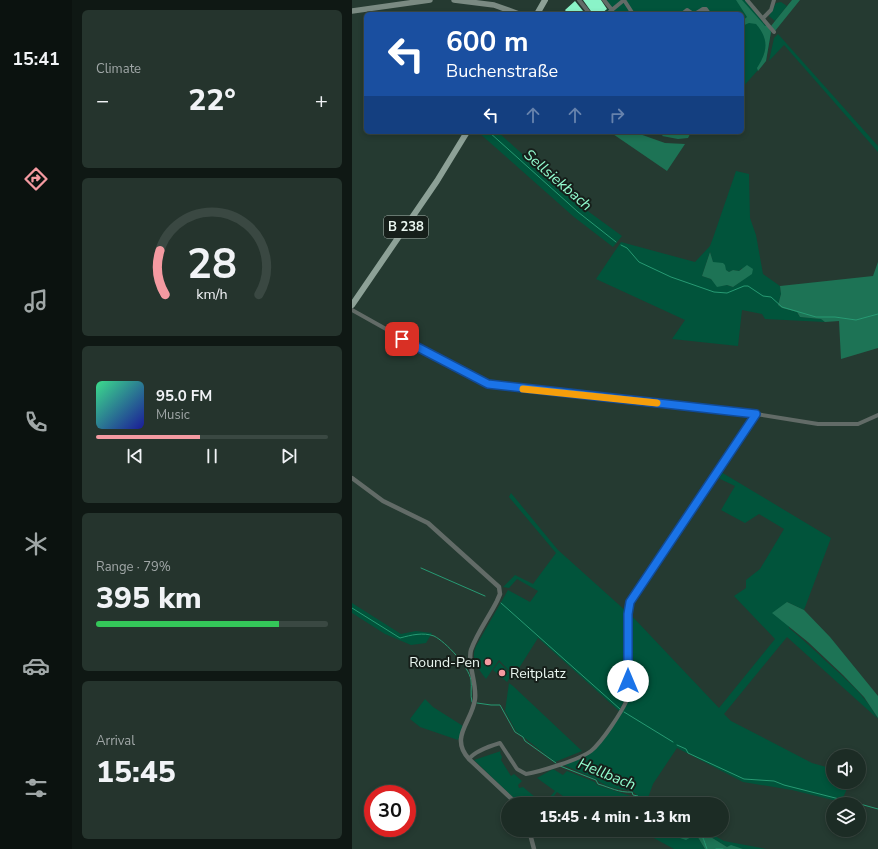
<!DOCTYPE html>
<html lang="en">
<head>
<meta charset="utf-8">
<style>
  body { margin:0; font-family:"Nunito Sans",sans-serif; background:#25342d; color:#f1f3f6; height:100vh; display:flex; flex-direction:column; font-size:15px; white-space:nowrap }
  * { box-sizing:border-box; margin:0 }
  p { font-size:13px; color:#a0a7a7 }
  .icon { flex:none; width:22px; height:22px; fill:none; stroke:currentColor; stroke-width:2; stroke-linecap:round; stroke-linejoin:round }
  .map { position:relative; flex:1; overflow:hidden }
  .sheet { display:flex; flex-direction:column; gap:10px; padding:10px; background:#0f1814; width:280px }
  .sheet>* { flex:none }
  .hud { position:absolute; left:12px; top:12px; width:380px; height:122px; border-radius:6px; box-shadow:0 2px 6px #0003,0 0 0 1px #3a4842; background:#1a4fa0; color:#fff; overflow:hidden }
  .tools { position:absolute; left:474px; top:749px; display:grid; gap:8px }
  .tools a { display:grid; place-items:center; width:40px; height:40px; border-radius:50%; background:#1c2c25; box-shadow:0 2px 6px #0003,0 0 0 1px #3a4842; font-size:20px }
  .speed { position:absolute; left:12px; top:785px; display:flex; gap:8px; font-size:20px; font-weight:700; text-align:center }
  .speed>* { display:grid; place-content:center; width:52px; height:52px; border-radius:50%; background:#1c2c25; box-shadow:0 2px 6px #0003,0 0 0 1px #3a4842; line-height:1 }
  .speed .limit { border:6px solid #d22; background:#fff; color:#111 }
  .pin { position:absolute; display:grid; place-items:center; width:34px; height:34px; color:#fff; margin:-17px; border-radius:8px; box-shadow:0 2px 6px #0006 }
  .me { position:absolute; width:44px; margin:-22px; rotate:0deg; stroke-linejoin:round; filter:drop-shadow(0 0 3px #0008) }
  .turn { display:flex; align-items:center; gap:14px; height:84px; padding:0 16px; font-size:18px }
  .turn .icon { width:52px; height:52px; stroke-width:2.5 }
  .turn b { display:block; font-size:28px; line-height:34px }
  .lanes { display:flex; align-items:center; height:38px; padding:0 16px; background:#0003; justify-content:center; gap:20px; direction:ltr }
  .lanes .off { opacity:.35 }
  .big { font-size:30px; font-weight:800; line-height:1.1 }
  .sheet .tile { flex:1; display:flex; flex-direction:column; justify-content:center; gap:6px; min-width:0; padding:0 14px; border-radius:6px; background:#25342d }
  .sheet .dial { align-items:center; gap:0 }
  .dial svg { height:104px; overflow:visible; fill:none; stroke:#3a4842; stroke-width:7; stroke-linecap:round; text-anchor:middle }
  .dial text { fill:#f1f3f6; stroke:none }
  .song { display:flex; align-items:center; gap:12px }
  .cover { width:48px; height:48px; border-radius:6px; background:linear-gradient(135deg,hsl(150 70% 55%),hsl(240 70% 35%)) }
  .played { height:4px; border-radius:2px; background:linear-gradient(90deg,#f49aa1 45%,#3a4842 45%) }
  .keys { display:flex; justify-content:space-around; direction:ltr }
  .heat { display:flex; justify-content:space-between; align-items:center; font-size:22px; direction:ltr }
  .charge { height:6px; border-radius:3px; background:linear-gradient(90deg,#34c759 79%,#3a4842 0) }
  .trip { position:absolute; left:149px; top:797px; width:228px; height:40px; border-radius:20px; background:#1c2c25; box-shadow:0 2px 6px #0003,0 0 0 1px #3a4842; font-weight:800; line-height:40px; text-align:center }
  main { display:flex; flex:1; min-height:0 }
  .tab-bar { display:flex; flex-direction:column; width:72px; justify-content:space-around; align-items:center; background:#0b120f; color:#a0a7a7 }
  .tab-bar .icon { width:28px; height:28px }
  .tab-bar .on { color:#f49aa1 }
  .tab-bar b { font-size:18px; color:#f1f3f6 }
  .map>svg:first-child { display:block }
  .green { fill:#01543b; fill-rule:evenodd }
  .forest { fill:#1d7355 }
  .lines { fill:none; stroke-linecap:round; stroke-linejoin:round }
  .stream { stroke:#279a73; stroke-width:1 }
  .building { fill:#8af3c8 }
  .minor { stroke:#626b67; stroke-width:4 }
  .tertiary { stroke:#626b67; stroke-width:4.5 }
  .secondary { stroke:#7a8a82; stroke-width:5.5 }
  .primary { stroke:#8da197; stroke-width:6 }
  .route-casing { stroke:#114b97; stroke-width:10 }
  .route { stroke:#1a73e8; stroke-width:7 }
  .slow { stroke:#f59e0b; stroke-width:7 }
  .poi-dot { fill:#f49aa1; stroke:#161f1a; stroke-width:1.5 }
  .labels { text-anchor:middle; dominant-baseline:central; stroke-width:4; stroke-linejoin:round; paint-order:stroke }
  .shield { fill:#161f1a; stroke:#abb6b0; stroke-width:1 }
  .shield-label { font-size:13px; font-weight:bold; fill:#ebf7f1 }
  .poi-label { font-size:14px; fill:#ebf7f1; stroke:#161f1a; text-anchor:end }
  .water-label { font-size:15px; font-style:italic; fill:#92fccf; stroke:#161f1a }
</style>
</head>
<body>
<main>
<nav class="tab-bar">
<b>15:41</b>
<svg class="icon on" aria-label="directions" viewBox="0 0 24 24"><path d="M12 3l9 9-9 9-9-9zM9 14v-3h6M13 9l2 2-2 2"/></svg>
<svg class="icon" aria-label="music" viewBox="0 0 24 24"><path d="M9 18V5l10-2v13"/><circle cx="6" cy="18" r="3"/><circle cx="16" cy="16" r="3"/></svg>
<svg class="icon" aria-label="phone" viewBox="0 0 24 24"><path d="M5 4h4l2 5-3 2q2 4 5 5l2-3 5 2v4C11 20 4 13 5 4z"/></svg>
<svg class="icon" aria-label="climate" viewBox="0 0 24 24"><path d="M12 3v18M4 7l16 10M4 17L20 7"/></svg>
<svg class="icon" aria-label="car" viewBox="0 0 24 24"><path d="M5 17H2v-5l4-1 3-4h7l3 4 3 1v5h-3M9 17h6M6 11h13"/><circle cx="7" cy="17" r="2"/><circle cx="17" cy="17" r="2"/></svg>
<svg class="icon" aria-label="filters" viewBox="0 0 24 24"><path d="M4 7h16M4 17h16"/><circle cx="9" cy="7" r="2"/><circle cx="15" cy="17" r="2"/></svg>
</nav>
<section class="sheet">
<div class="tile"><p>Climate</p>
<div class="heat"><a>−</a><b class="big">22°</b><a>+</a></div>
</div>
<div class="tile dial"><svg viewBox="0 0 100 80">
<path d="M14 69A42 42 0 1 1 86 69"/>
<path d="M14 69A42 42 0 0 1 10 35" stroke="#f49aa1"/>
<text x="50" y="56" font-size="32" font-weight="700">28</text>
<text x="50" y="72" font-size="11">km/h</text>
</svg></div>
<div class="tile">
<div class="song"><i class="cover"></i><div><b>95.0 FM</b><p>Music</p></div></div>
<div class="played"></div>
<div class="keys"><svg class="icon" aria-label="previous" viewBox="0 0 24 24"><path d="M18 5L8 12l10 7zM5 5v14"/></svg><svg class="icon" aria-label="pause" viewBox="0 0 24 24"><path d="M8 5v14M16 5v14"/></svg><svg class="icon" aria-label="next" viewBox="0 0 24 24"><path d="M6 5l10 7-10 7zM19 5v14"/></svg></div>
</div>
<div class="tile"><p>Range · 79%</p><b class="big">395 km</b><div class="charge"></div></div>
<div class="tile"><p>Arrival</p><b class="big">15:45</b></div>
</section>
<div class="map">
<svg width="526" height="849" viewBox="0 0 526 849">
  <rect width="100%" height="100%" fill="#253a31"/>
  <path class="green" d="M254,0h140l25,32 -5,29 -24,27v-74h-140l9,-7z
    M429,2l6,4 -12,15 -6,-5 7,-13z
    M426,34l100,112v6l-94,-107 -15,16 5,-23z
    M126,132h20l76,69 48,35 -9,11 -39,-30z
    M384,171l13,3 1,44 6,17 7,39 17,12 1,8 -3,11 4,3 15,4 3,5 21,2 4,3 -60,-3 -3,-5 -20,-4 -4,36 -66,-7 13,-19 -89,-41 25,-37 74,20 15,-16 3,-8zM358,252l3,11 16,9 4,-2 6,1 3,-3 2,11 -11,8 -6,-2 -10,1 -6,-7 -9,-3z
    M369,472l110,66 -27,72 -17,-8 2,26c14,11 26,23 39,35 19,17 38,33 50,56l-91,-82 -63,77 7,7 81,42 21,6v13h17l-9,20 -49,-12 -49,-8 -66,-34 -24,36 -5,14 9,6h-6l-4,-2 -2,2h-52l-13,-7 -7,6 -16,-11 -9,12h-11l3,-6 3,-1 4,3 8,-9 -18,-13 16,-9 10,6 4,-4 28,11 2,3 46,15 -12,-10c-11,0 -27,-3 -35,-11l-32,-14v-1l27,-11 38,-53 1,-86 89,94 56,-69 -41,-43 12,-8v-8l14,-11 24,-40 -25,-15 -14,9 -24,-13 14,-24 -19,-9z
    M159,493l47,57 69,62 -1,85 -7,14 -81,-73 -24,38 -15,-16 -13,19c-8,-11 -16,-19 -10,-33l32,-56 22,12 8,-11 -21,-12 -8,9 -6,-1 12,-12 18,9 23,-31 -47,-56z
    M0,603l49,31 15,-3 16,2 -6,10 -15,2 -26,-11 -33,-21z
    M147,662l13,13 -5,7 -14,-12z
    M157,683l4,3 69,65 -27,11 -39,-31 -11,-20z
    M73,699l8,8 30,19 -5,14 -38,-13 -10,-8z
    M149,751l-1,2 2,4 -1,3 10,16 3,-2 8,7 -4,4 1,3 4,-1 12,10 -1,4 2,3h-16l-46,-44z
    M287,830h31l4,6 22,-2 9,15h5h-36z
    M340,830h12l20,11 42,8h-23l-13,-3 -3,1 -26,-16z"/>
  <path class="forest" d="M384,0h6l23,26 2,-1 4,7 -5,29 -8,10 -1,-3c11,-17 12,-29 -1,-44l-7,-1 -7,3v-5l5,-4z
    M440,0h8l-25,31 -4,-5z
    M258,132h24l31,11 20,1 -18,27z
    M313,132h26l-3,6 -10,1 -16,-3z
    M358,252l3,10 10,1 2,2 1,5 3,2 4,-2 6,1 8,-6 6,4 -1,5 -19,13 -6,-2 -10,2 -6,-8 -9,-3z
    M526,262v86l-37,11 -2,-38 -14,1 -4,-3 -21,-2 -3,-5 -15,-4 -4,-3 3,-11 -1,-8 93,-10z
    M435,602l17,8 26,27 48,59v22l-14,-21 -21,-22 -35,-33 -36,-29z
    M318,830l31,1 26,16 4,-2 12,4h-38l-9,-15 -10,6 -12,-4z"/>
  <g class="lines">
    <path class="stream" d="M137,132l89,80 38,30
      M269,245l6,3 12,14 32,15 43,15 13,1 17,-7h4l15,10 8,1 11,10 34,10h19l21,3 22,-6
      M69,568l64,28
      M149,603l119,106
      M0,608l48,30c11,-3 23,-6 34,-2 12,6 35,31 37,44 1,7 -1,15 1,22
      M125,703l14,2h9l15,27 8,5 2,4 31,22
      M272,712l49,30
      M325,745l9,4 2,4 56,26 30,2 10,4 75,19
      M208,766l36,14 2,4c11,3 21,9 34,8l1,3 5,1 7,8
      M508,804l18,5
      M321,830c4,5 8,7 15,7l3,-4c13,-2 12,7 16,16
      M364,849h7"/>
  </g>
  <path class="building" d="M231,0h18l6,9 -6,5h-8z
    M223,1l8,10 2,3h-17l-3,-4z"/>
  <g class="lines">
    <path class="minor" d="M227,0l11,14
      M252,0l8,10
      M272,0l9,14
      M395,0l27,32
      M255,14l17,-14
      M330,14l5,-4 6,4
      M343,14l8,-5h3l2,3
      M411,18l8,-8 3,-10
      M0,310l125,70 17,6 262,28 62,10h40l20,-9
      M117,759c6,-8 21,-13 31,-16l17,26 9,5c13,-2 55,-15 65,-23 11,-9 30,-38 36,-51l1,-86 2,-12 126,-188"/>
    <path class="tertiary" d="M0,478l31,23 45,22 71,64 1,7 -3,7c-8,16 -20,32 -26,49 -4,13 6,33 4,49 -3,23 -26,38 -6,60l48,45
      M177,830l5,19"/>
    <path class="secondary" d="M102,0l40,5 25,9
      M0,11l78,-11"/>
    <path class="primary" d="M185,14l8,-14
      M0,305l85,-124 30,-49"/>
  </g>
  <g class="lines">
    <g class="route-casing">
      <path id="route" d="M50,339l86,45 268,30 -126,188 -2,12v67"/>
    </g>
    <use href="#route" class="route"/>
    <path class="slow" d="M171,389l134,14"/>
  </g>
  <g class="poi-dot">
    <circle cx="136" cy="662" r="4"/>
    <circle cx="150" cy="673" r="4"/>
  </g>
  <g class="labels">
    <rect class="shield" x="32" y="216" width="44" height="22" rx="3"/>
    <g class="shield-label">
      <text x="54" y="227">B 238</text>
    </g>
    <g class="poi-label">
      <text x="128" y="662">Round-Pen</text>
      <text x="158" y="673" text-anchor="start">Reitplatz</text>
    </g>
    <g class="water-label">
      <text transform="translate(206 180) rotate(41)">Sellsiekbach</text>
      <text transform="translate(255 774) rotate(22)">Hellbach</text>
    </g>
  </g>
</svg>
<div class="tools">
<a><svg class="icon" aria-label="sound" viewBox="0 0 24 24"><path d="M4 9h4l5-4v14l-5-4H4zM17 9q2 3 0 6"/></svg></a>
<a><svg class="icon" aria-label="layers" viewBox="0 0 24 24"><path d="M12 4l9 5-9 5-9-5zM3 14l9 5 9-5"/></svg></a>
</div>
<div class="speed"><div class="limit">30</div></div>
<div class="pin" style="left:50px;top:339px;background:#d93025"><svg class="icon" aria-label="arrive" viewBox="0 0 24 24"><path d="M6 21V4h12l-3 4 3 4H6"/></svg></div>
<svg class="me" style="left:276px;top:681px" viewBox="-20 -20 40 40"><circle r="19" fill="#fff"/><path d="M0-13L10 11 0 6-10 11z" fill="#1a73e8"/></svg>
<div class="trip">15:45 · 4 min · 1.3 km</div>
<div class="hud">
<div class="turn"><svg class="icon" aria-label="left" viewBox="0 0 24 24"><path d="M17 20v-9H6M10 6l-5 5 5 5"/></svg><div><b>600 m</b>Buchenstraße</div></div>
<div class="lanes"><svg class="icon" aria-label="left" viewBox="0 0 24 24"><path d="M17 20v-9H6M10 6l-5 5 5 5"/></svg><svg class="icon off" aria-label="ahead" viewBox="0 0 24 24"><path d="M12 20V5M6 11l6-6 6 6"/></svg><svg class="icon off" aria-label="ahead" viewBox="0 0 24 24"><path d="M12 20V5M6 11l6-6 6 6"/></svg><svg class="icon off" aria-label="right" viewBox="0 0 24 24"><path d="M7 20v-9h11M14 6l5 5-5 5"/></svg></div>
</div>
</div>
</main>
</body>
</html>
